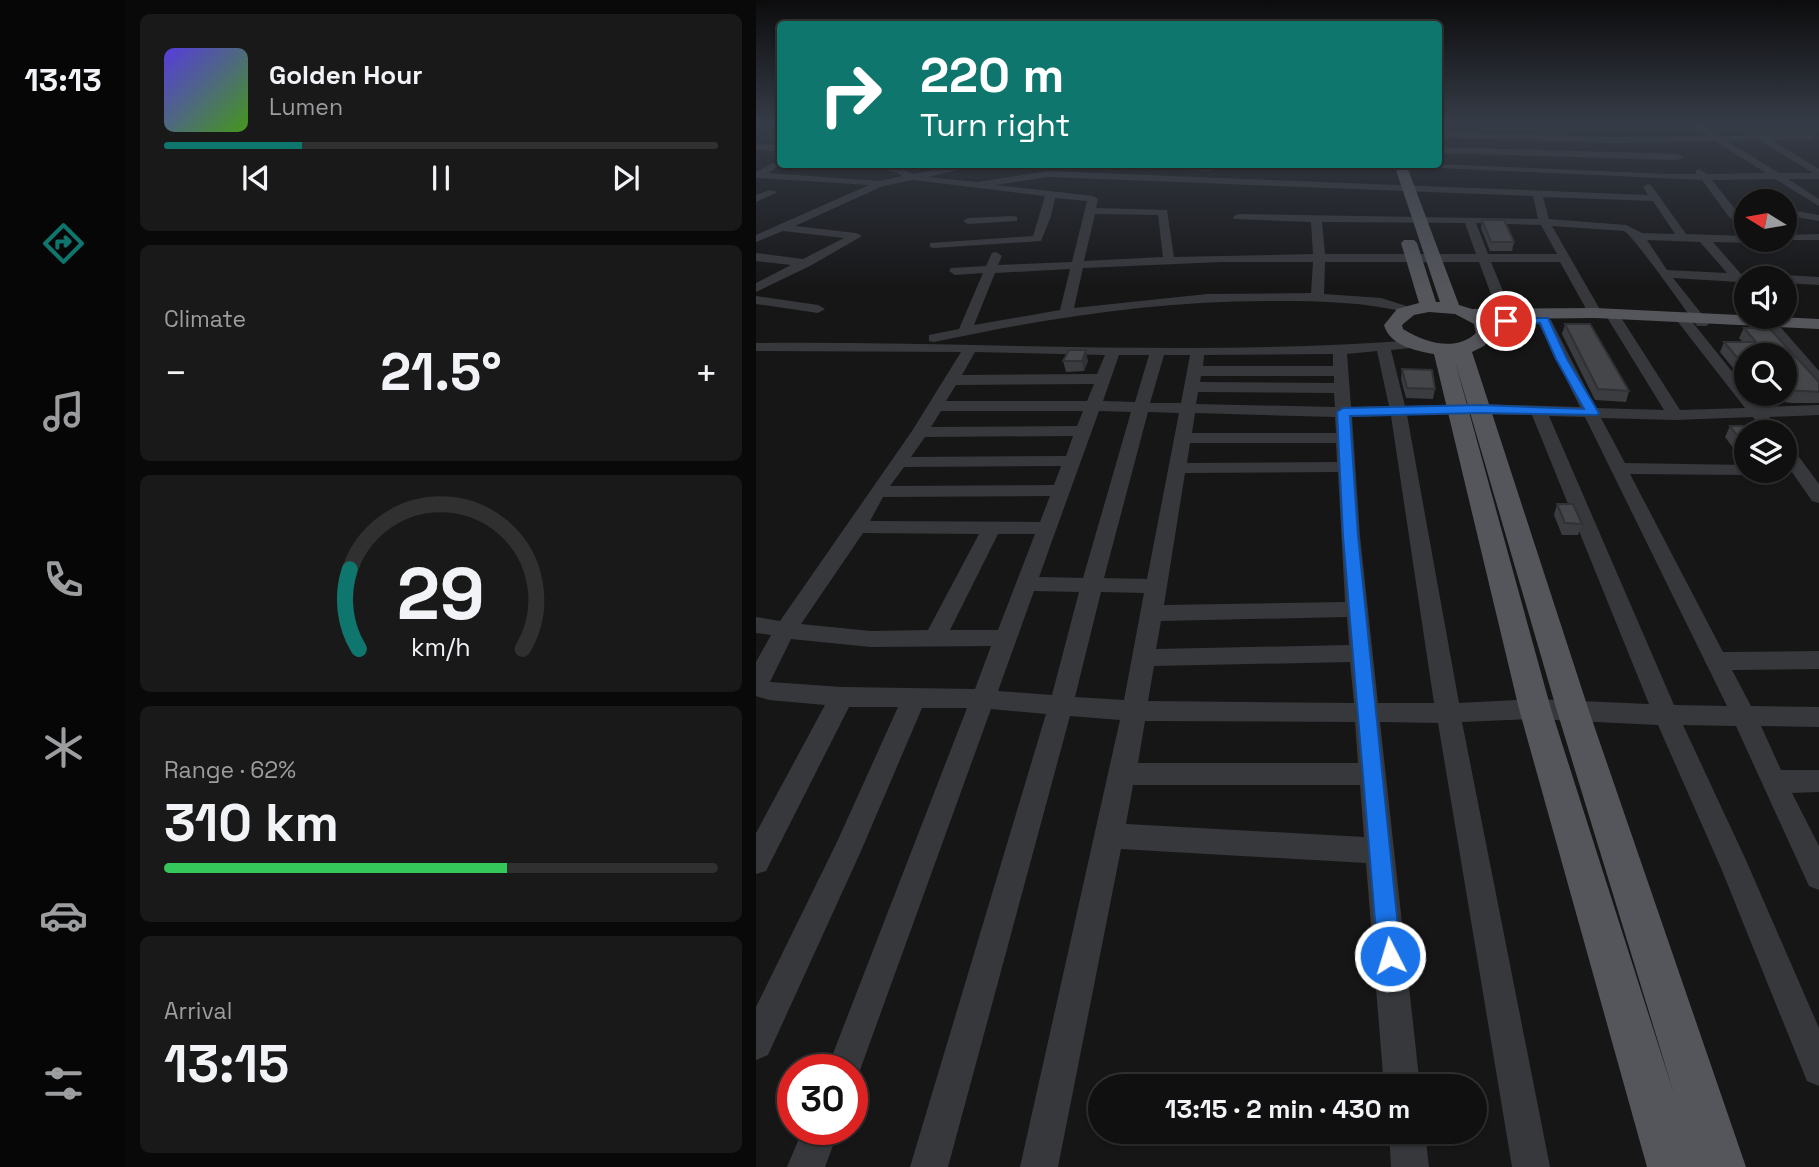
<!DOCTYPE html>
<html lang="en">
<head>
<meta charset="utf-8">
<style>
  body { margin:0; font-family:"Space Grotesk",sans-serif; background:#19191a; color:#f1f3f6; height:100vh; display:flex; flex-direction:column; font-size:26px; white-space:nowrap }
  * { box-sizing:border-box; margin:0 }
  p { font-size:23px; color:#9c9d9f }
  .icon { flex:none; width:38px; height:38px; fill:none; stroke:currentColor; stroke-width:2; stroke-linecap:round; stroke-linejoin:round }
  .map { position:relative; flex:1; overflow:hidden }
  .details { display:flex; flex-direction:column; gap:14px; padding:14px; background:#090909; width:630px }
  .details>* { flex:none }
  .guide { position:absolute; left:21px; top:21px; width:665px; height:147px; border-radius:7px; box-shadow:0 2px 5px #0004,0 0 0 2px #303031; background:#0f766e; color:#fff; overflow:hidden }
  .needle { width:46px; rotate:281deg }
  .controls { position:absolute; left:978px; top:189px; display:grid; gap:14px }
  .controls a { display:grid; place-items:center; width:63px; height:63px; border-radius:50%; background:#101011; box-shadow:0 2px 5px #0004,0 0 0 2px #303031; font-size:35px }
  .speed { position:absolute; left:21px; top:1054px; display:flex; gap:14px; font-size:35px; font-weight:700; text-align:center }
  .speed>* { display:grid; place-content:center; width:91px; height:91px; border-radius:50%; background:#101011; box-shadow:0 2px 5px #0004,0 0 0 2px #303031; line-height:1 }
  .speed .limit { border:10px solid #d22; background:#fff; color:#111 }
  .pin { position:absolute; display:grid; place-items:center; width:60px; height:60px; color:#fff; margin:-30px; border:4px solid #fff; border-radius:50%; box-shadow:0 2px 7px #0007 }
  .me { position:absolute; width:77px; margin:-38px; rotate:355deg; stroke-linejoin:round; filter:drop-shadow(0 0 5px #0008) }
  .turn { display:flex; align-items:center; gap:24px; height:147px; padding:0 28px; font-size:32px }
  .turn .icon { width:91px; height:91px; stroke-width:2.5 }
  .turn b { display:block; font-size:49px; line-height:60px }
  .big { font-size:52px; font-weight:800; line-height:1.1 }
  .details .tile { flex:1; display:flex; flex-direction:column; justify-content:center; gap:10px; min-width:0; padding:0 24px; border-radius:10px; background:#19191a }
  .details .dial { align-items:center; gap:0 }
  .dial svg { height:182px; overflow:visible; fill:none; stroke:#303031; stroke-width:7; stroke-linecap:round; text-anchor:middle }
  .dial text { fill:#f1f3f6; stroke:none }
  .song { display:flex; align-items:center; gap:21px }
  .cover { width:84px; height:84px; border-radius:10px; background:linear-gradient(135deg,hsl(250 70% 55%),hsl(100 70% 35%)) }
  .played { height:7px; border-radius:4px; background:linear-gradient(90deg,#0f766e 25%,#303031 25%) }
  .keys { display:flex; justify-content:space-around; direction:ltr }
  .heat { display:flex; justify-content:space-between; align-items:center; font-size:38px; direction:ltr }
  .charge { height:10px; border-radius:5px; background:linear-gradient(90deg,#34c759 62%,#303031 0) }
  .trip { position:absolute; left:332px; top:1074px; width:399px; height:70px; border-radius:35px; background:#101011; box-shadow:0 2px 5px #0004,0 0 0 2px #303031; font-weight:800; line-height:70px; text-align:center }
  main { display:flex; flex:1; min-height:0 }
  .tabs { display:flex; flex-direction:column; width:126px; justify-content:space-around; align-items:center; background:#060607; color:#9c9d9f }
  .tabs .icon { width:49px; height:49px }
  .tabs .active { color:#0f766e }
  .tabs b { font-size:32px; color:#f1f3f6 }
  .map>svg:first-child { display:block }
  .lines { fill:none; stroke-linecap:round; stroke-linejoin:round }
  .minor { fill:#37383c; fill-rule:evenodd }
  .major { fill:#54565b; fill-rule:evenodd }
  .wall { fill:#3b3c40 }
  .shaded-wall { fill:#303134 }
  .building { fill:#45464a; stroke:#303134; stroke-width:2 }
  .route { fill:#1a73e8; stroke:#114b97; stroke-width:2 }
</style>
</head>
<body>
<main>
<nav class="tabs">
<b>13:13</b>
<svg class="icon active" aria-label="directions" viewBox="0 0 24 24"><path d="M12 3l9 9-9 9-9-9zM9 14v-3h6M13 9l2 2-2 2"/></svg>
<svg class="icon" aria-label="music" viewBox="0 0 24 24"><path d="M9 18V5l10-2v13"/><circle cx="6" cy="18" r="3"/><circle cx="16" cy="16" r="3"/></svg>
<svg class="icon" aria-label="phone" viewBox="0 0 24 24"><path d="M5 4h4l2 5-3 2q2 4 5 5l2-3 5 2v4C11 20 4 13 5 4z"/></svg>
<svg class="icon" aria-label="climate" viewBox="0 0 24 24"><path d="M12 3v18M4 7l16 10M4 17L20 7"/></svg>
<svg class="icon" aria-label="car" viewBox="0 0 24 24"><path d="M5 17H2v-5l4-1 3-4h7l3 4 3 1v5h-3M9 17h6M6 11h13"/><circle cx="7" cy="17" r="2"/><circle cx="17" cy="17" r="2"/></svg>
<svg class="icon" aria-label="filters" viewBox="0 0 24 24"><path d="M4 7h16M4 17h16"/><circle cx="9" cy="7" r="2"/><circle cx="15" cy="17" r="2"/></svg>
</nav>
<section class="details">
<div class="tile">
<div class="song"><i class="cover"></i><div><b>Golden Hour</b><p>Lumen</p></div></div>
<div class="played"></div>
<div class="keys"><svg class="icon" aria-label="previous" viewBox="0 0 24 24"><path d="M18 5L8 12l10 7zM5 5v14"/></svg><svg class="icon" aria-label="pause" viewBox="0 0 24 24"><path d="M8 5v14M16 5v14"/></svg><svg class="icon" aria-label="next" viewBox="0 0 24 24"><path d="M6 5l10 7-10 7zM19 5v14"/></svg></div>
</div>
<div class="tile"><p>Climate</p>
<div class="heat"><a>−</a><b class="big">21.5°</b><a>+</a></div>
</div>
<div class="tile dial"><svg viewBox="0 0 100 80">
<path d="M14 69A42 42 0 1 1 86 69"/>
<path d="M14 69A42 42 0 0 1 10 34" stroke="#0f766e"/>
<text x="50" y="56" font-size="32" font-weight="700">29</text>
<text x="50" y="72" font-size="11">km/h</text>
</svg></div>
<div class="tile"><p>Range · 62%</p><b class="big">310 km</b><div class="charge"></div></div>
<div class="tile"><p>Arrival</p><b class="big">13:15</b></div>
</section>
<div class="map">
<svg width="1063" height="1167" viewBox="0 0 1063 1167">
  <rect width="100%" height="100%" fill="#161617"/>
  <g class="lines">
    <path class="minor" d="M936,125h9l18,11 95,-1 -3,5h-40l48,29v10h-31l31,20v7l-44,-27 -63,1 34,43v8l-17,-14 -27,-37 -350,-16h83l235,10h26v-4l3,-1 8,5 59,-1 -51,-32 -102,2 -175,-6v-5l175,5 95,-1zM1003,140l54,33h-34l-52,-32z
      M0,144l24,1v6l-24,-1z
      M682,147l240,7 5,3 -5,3 -240,-7z
      M17,163l5,3 -10,7 112,8 22,-5 -6,-4 -49,-8 51,3 15,7 54,-10 -1,4 -38,9 49,5 71,-11 600,24 -5,-8 5,-3 3,1 35,49 60,2v4h13l-5,3 -41,-1 28,32h14l6,4 -23,4 -65,-4 36,45 -2,3h-10c-11,-15 -64,-91 -73,-95l-72,-5 50,87 -2,3h-10l-30,-54h-69l21,51 -7,4 -7,-4 -19,-51h-154l-1,32 57,4 35,11 -7,4c-44,-11 -87,-12 -132,-12 -116,-1 -230,17 -343,41l-5,-1v-6l30,-6 24,-56 -28,2 -6,-4 2,-3 35,-2 6,-13 4,-1 6,4 -4,9 74,-3 15,-61 -32,-3 -4,18 -10,25 -107,7 -4,-1v-4l103,-7 12,-40 -132,-16 -30,6 -88,40 61,7 6,3 -52,30 -54,26v-9l35,-18 -35,-4v-8l47,6 41,-21 -61,-7 -27,11v-7l113,-50 -113,-7v-6zM292,177l485,19 5,23 -300,-5 -5,3 1,2 77,3 2,32 -139,3 -7,-47 -71,-2 2,-9 -5,-3 -97,-11zM787,197l110,4 22,33 -33,-1 -16,-8 -77,-6zM339,214l63,1 5,42 -79,4zM566,222l143,1 11,31h-151zM720,223l65,2 16,29h-69zM891,240l53,2 27,31 -60,-3zM466,262h91l-2,31 -104,1 -133,14 9,-40zM314,269l-10,41 -86,15 21,-52z
      M13,190l9,2 -22,10v-7z
      M1029,209l34,6v6l-34,-6z
      M257,216l4,1v4l-49,3 -5,-3 5,-3z
      M1063,234v6h-38h4v-5z
      M1029,275l34,2v8l-34,-2v-5h-6z
      M0,296l62,9 7,4 -7,4 -62,-9z
      M859,315l7,4 58,91 65,-2 -67,-86 7,-4 5,1 56,70v5h5l11,13 57,-2v10l-50,2 12,15h-17l-11,-15 -78,3 -74,-2 24,45 121,2v6h8l-8,4 -116,-1 93,178 96,-1v18l-87,1 19,36 68,1v20l-58,-1 20,44h38v22l-27,1 27,53v44l-10,-4 -73,-160 -53,-1 62,133 74,170v58l-12,-5 -86,-213 -63,-143 -123,-6 -73,3 88,445h-38l-74,-444 -58,-1 40,365h-36l-18,-224 -245,-14 -63,318h-38l100,-447 -50,-4 -122,451h-38l136,-453 -55,-5 -135,372 -4,2v-14h-25l140,-361h-45l-61,143 -93,204 -12,5v-53l81,-165 61,-135h-49l-83,164 -10,3v-41l69,-128 -56,-5 -13,-4v-34l15,-27 -15,-2v-16l24,4 132,-190 49,-79 -205,-1v-8c220,-2 441,14 660,-3l7,4 -2,3 -30,3 14,56 75,-2 100,3 -43,-87 7,-4 7,4 45,88 68,2 -56,-91zM621,351l12,55 -38,1 -4,-53zM219,352l130,3 -8,19 -135,1zM577,354v12h-130l1,-11zM363,355h30l-14,47 -32,-1zM408,355h26l-9,48h-31zM445,376h133v7l-134,-1zM338,384l-7,17h-141l10,-16zM442,392l136,1 1,14 -139,-3zM185,411h142l-6,15 -146,1zM343,411l32,1 -48,166 -44,-1zM392,412l31,1 -32,166 -43,-1zM439,413l140,4 1,16h-144zM724,414l52,1 117,289 -114,-5 -76,4 -52,-288zM635,416l43,287h-56l-18,-167 -8,-119zM793,416l36,1 142,289 -53,-1zM317,436l-7,20 -155,1 14,-20zM434,443h146l1,19 -150,1zM305,466l-7,19 -164,1 14,-19zM582,472l7,130 -181,3 21,-132zM294,496l-10,26 -170,-1 13,-24zM107,533l116,1 -51,96 -57,1 -70,-7zM242,534h37l-37,96h-48zM278,591l45,1 -27,103 -54,-4zM345,592l43,1 -20,107 -49,-3zM591,617l2,28 -193,4 5,-28zM35,639l80,8 120,-1 -16,43 -133,-2 -72,-5zM594,662l4,41 -206,-2 6,-35zM389,721l210,1 3,41h-220zM377,785h227l4,52 -238,-13z
      M1016,322l5,1 42,48v14l-5,-2 -47,-54v-6z
      M1029,445l6,1 28,38v19l-7,-2 -27,-39z
      M47,1129h36l-14,38h-38z
      M633,1132h36l4,35h-38z"/>
    <path class="major" d="M638,164h12l53,141 13,4 123,-1 224,11v10l-224,-11 -105,1 5,15 -11,12 -12,6 117,359 157,456h-99l-128,-458 -85,-355c-18,-3 -45,-9 -50,-29l13,-16 22,-6 -18,-60 3,-3h10l3,3 19,59h4zM673,312l26,2 19,10 2,9c-20,19 -51,10 -73,-4l-1,-4 12,-10zM699,361l102,350 117,383 -123,-385z"/>
  </g>
  <path class="wall" d="M389,164h71l-4,7 -67,-2z
    M726,220l32,22 -2,9h-22l-9,-23z
    M809,324l64,67 -3,11 -31,-2 -33,-66z
    M988,328h25l50,54v21h-27l-33,-4 -5,-5h31v-39h-39v29l-26,-32 4,-10h19l-4,-4z
    M307,361h25l-4,10 -18,1z
    M646,369l33,20 -2,10 -27,-1 -5,-19z
    M974,426l16,6v29h-3l-18,-24z
    M801,504l25,20 -4,11h-16l-8,-20z"/>
  <path class="shaded-wall" d="M330,350l2,11 -4,10 -2,-10z"/>
  <path class="building" d="M726,220h22l10,22h-23z
    M809,324h25l39,67 -31,-2z
    M988,328h25l50,54v10l-34,-2v-35h-39v13l-22,-26h32z
    M313,350h17l-4,11h-19z
    M646,369l30,1 3,19 -28,-1z
    M974,426h34l5,6h-23v16z
    M801,504h16l9,20 -17,-1z"/>
  <linearGradient id="sky" x2="0" y2="1"><stop stop-color="#0c0c0d"/><stop offset="0.43" stop-color="#363c47"/><stop offset="1" stop-color="#363c47" stop-opacity="0"/></linearGradient>
  <rect width="1063" height="288" fill="url(#sky)"/>
  <path class="route" d="M792,318l19,41 32,54 -2,2 -117,-2 -130,3 8,120 43,420 -3,8 -8,4 -9,-4 -3,-8 -35,-420 -6,-124 6,-4 137,-3 104,4 -28,-50 -16,-36 -34,1 -5,-3 5,-3z"/>
</svg>
<div class="controls">
<a><svg class="needle" viewBox="-14 -14 28 28"><path d="M0-13l5 13h-10z" fill="#e53935"/><path d="M0 13l5-13h-10z" fill="#9c9d9f"/></svg></a>
<a><svg class="icon" aria-label="sound" viewBox="0 0 24 24"><path d="M4 9h4l5-4v14l-5-4H4zM17 9q2 3 0 6"/></svg></a>
<a><svg class="icon" aria-label="search" viewBox="0 0 24 24"><circle cx="10" cy="10" r="6"/><path d="M15 15l6 6"/></svg></a>
<a><svg class="icon" aria-label="layers" viewBox="0 0 24 24"><path d="M12 4l9 5-9 5-9-5zM3 14l9 5 9-5"/></svg></a>
</div>
<div class="speed"><div class="limit">30</div></div>
<div class="pin" style="left:750px;top:321px;background:#d93025"><svg class="icon" aria-label="arrive" viewBox="0 0 24 24"><path d="M6 21V4h12l-3 4 3 4H6"/></svg></div>
<svg class="me" style="left:634px;top:956px" viewBox="-20 -20 40 40"><circle r="17" fill="#1a73e8" stroke="#fff" stroke-width="3"/><path d="M0-11L8 9 0 5-8 9z" fill="#fff"/></svg>
<div class="trip">13:15 · 2 min · 430 m</div>
<div class="guide">
<div class="turn"><svg class="icon" aria-label="right" viewBox="0 0 24 24"><path d="M7 20v-9h11M14 6l5 5-5 5"/></svg><div><b>220 m</b>Turn right</div></div>
</div>
</div>
</main>
</body>
</html>
